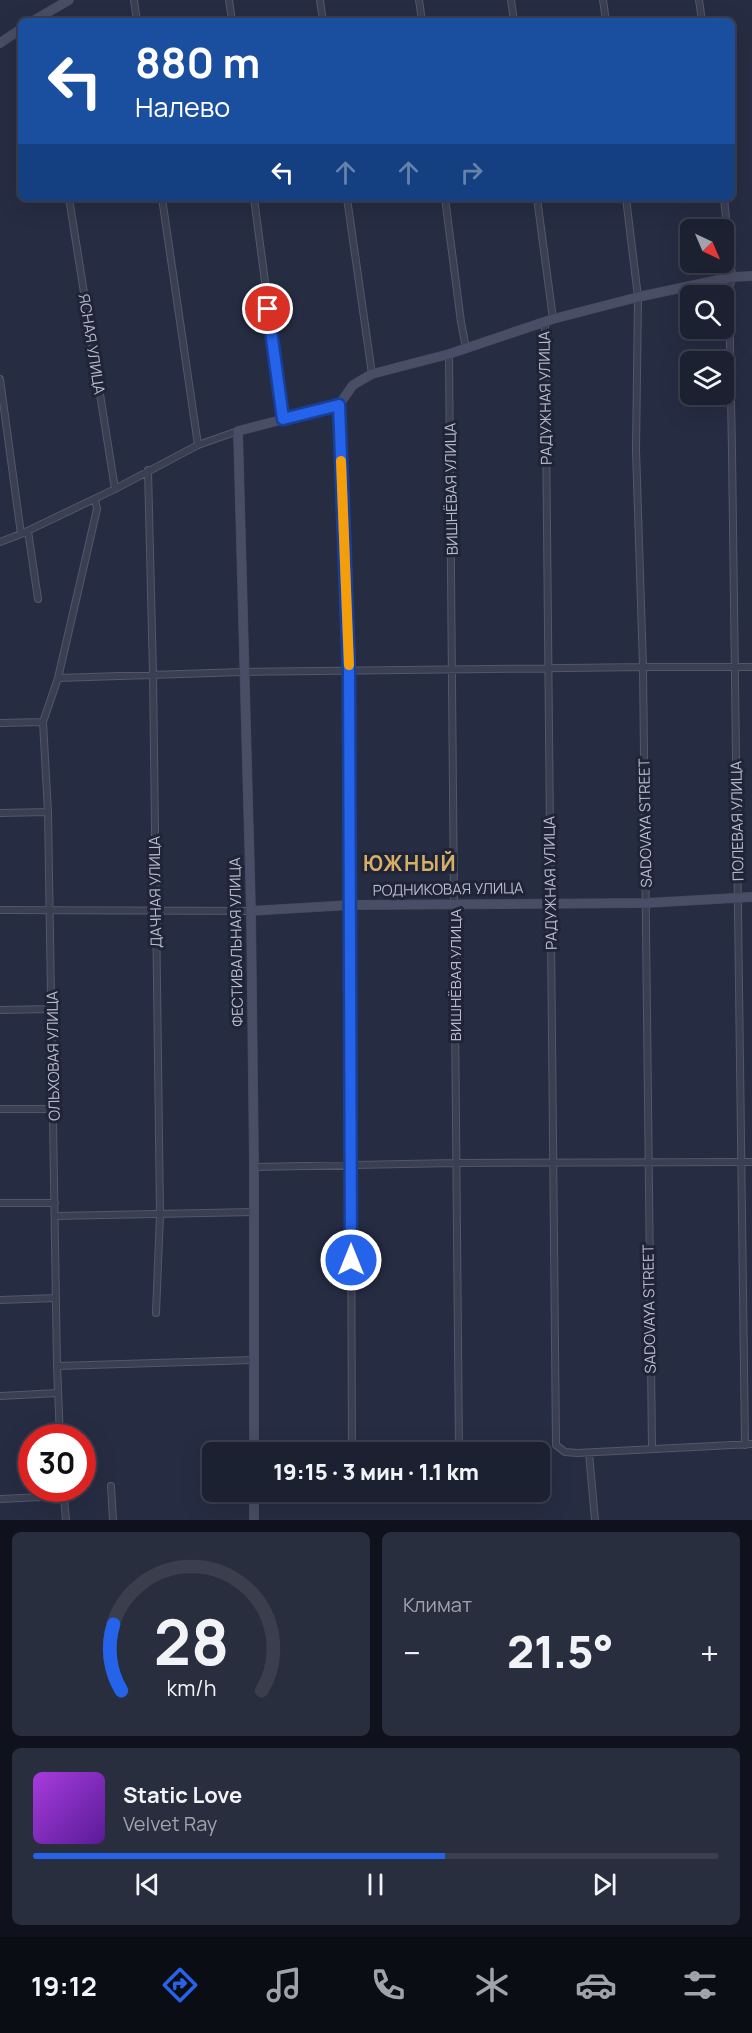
<!DOCTYPE html>
<html lang="ru">
<head>
<meta charset="utf-8">
<style>
  body { margin:0; font-family:Manrope,sans-serif; background:#292e3e; color:#f1f3f6; height:100vh; display:flex; flex-direction:column; font-size:22px; white-space:nowrap }
  * { box-sizing:border-box; margin:0 }
  p { font-size:20px; color:#a0a3ac }
  .icon { flex:none; width:33px; height:33px; fill:none; stroke:currentColor; stroke-width:2; stroke-linecap:round; stroke-linejoin:round }
  .map { position:relative; height:1520px; overflow:hidden }
  .drawer { display:flex; flex-direction:column; gap:12px; padding:12px; background:#0f121c; flex:1 }
  .drawer>* { flex:none }
  .hud { position:absolute; left:18px; top:18px; width:717px; height:183px; border-radius:9px; box-shadow:0 6px 24px #0002,0 0 0 2px #3a3e4d; background:#1a4fa0; color:#fff; overflow:hidden }
  .needle { width:39px; rotate:136deg }
  .tools { position:absolute; left:680px; top:219px; display:grid; gap:12px }
  .tools a { display:grid; place-items:center; width:54px; height:54px; border-radius:9px; background:#1c2132; box-shadow:0 6px 24px #0002,0 0 0 2px #3a3e4d; font-size:30px }
  .speed { position:absolute; left:18px; top:1424px; display:flex; gap:12px; font-size:30px; font-weight:700; text-align:center }
  .speed>* { display:grid; place-content:center; width:78px; height:78px; border-radius:50%; background:#1c2132; box-shadow:0 6px 24px #0002,0 0 0 2px #3a3e4d; line-height:1 }
  .speed .limit { border:9px solid #d22; background:#fff; color:#111 }
  .pin { position:absolute; display:grid; place-items:center; width:51px; height:51px; color:#fff; margin:-26px; border:3px solid #fff; border-radius:50%; box-shadow:0 2px 6px #0007 }
  .me { position:absolute; width:66px; margin:-33px; rotate:0deg; stroke-linejoin:round; filter:drop-shadow(0 0 4px #0008) }
  .turn { display:flex; align-items:center; gap:21px; height:126px; padding:0 18px; font-size:27px }
  .turn .icon { width:78px; height:78px; stroke-width:2.5 }
  .turn b { display:block; font-size:42px; line-height:51px }
  .lanes { display:flex; align-items:center; height:57px; padding:0 18px; background:#0003; justify-content:center; gap:30px; direction:ltr }
  .lanes .off { opacity:.35 }
  .big { font-size:45px; font-weight:800; line-height:1.1 }
  .drawer .widget { flex:1; display:flex; flex-direction:column; justify-content:center; gap:9px; min-width:0; padding:0 21px; border-radius:9px; background:#292e3e }
  .drawer .dial { align-items:center; gap:0 }
  .dial svg { height:156px; overflow:visible; fill:none; stroke:#3a3e4d; stroke-width:7; stroke-linecap:round; text-anchor:middle }
  .dial text { fill:#f1f3f6; stroke:none }
  .song { display:flex; align-items:center; gap:18px }
  .cover { width:72px; height:72px; border-radius:9px; background:linear-gradient(135deg,hsl(280 70% 55%),hsl(270 70% 35%)) }
  .played { height:6px; border-radius:3px; background:linear-gradient(90deg,#2563eb 60%,#3a3e4d 60%) }
  .keys { display:flex; justify-content:space-around; direction:ltr }
  .heat { display:flex; justify-content:space-between; align-items:center; font-size:33px; direction:ltr }
  .drawer .tiles { flex:1; display:grid; gap:12px; grid-template-columns:1fr 1fr }
  .widget:last-child { grid-column:span 2 }
  .trip { position:absolute; left:202px; top:1442px; width:348px; height:60px; border-radius:9px; background:#1c2132; box-shadow:0 6px 24px #0002,0 0 0 2px #3a3e4d; font-weight:800; line-height:60px; text-align:center }
  .menu { display:flex; height:96px; justify-content:space-around; align-items:center; background:#0b0d14; color:#a0a3ac }
  .menu .icon { width:42px; height:42px }
  .menu .current { color:#2563eb }
  .menu b { font-size:27px; color:#f1f3f6 }
  .map>svg:first-child { display:block }
  .lines { fill:none; stroke-linecap:round; stroke-linejoin:round }
  .street-casing { stroke:#535769; stroke-width:8 }
  .secondary-casing { stroke:#44485b; stroke-width:10 }
  .street { stroke:#3b3f52; stroke-width:6 }
  .secondary { stroke:#494d65; stroke-width:9 }
  .route-casing { stroke:#184099; stroke-width:15 }
  .route { stroke:#2563eb; stroke-width:10 }
  .slow { stroke:#f59e0b; stroke-width:10 }
  .labels { text-anchor:middle; dominant-baseline:central; stroke-width:6; stroke-linejoin:round; paint-order:stroke }
  .street-label { font-size:15px; fill:#b8bbcc; stroke:#1f2437 }
  .district-label { font-size:21px; font-weight:bold; letter-spacing:1.5px; fill:#d7af67; stroke:#1f2437 }
</style>
</head>
<body>
<div class="map">
<svg width="752" height="1520" viewBox="0 0 752 1520">
  <rect width="100%" height="100%" fill="#262c42"/>
  <g class="lines">
    <g class="street-casing">
      <path id="street" d="M134,0l3,21
        M229,0l3,21
        M320,0l3,21
        M419,0l3,21
        M511,0l3,21
        M603,0l3,21
        M699,0l3,21
        M69,198l46,291
        M162,198l36,247
        M254,198l29,221
        M347,198l25,176
        M445,198l16,124 5,26
        M537,198l16,121
        M626,198l12,99 -2,153 7,217 9,781
        M724,198l8,79 -3,12 3,162 13,994
        M545,322l11,1123 9,7 12,1 175,-9
        M449,354c5,366 5,732 10,1098
        M0,379l21,155
        M339,405l10,266 3,781
        M148,470l5,204 7,541 -4,98
        M28,531l10,68
        M0,542l21,-8 94,-45 83,-44 40,-14
        M58,678l185,-6 400,-5h109
        M0,723l43,-1
        M0,813l48,-1
        M0,910l251,1
        M0,1010l52,-1
        M0,1109h54
        M254,1167l201,-4 297,-1
        M0,1203h55
        M55,1216l199,-4
        M0,1300l56,-2
        M57,1366l196,-6
        M0,1396l58,-3
        M60,1437l-3,-71 -9,-554 -5,-90 15,-44 39,-169 -2,-10
        M589,1453l6,67
        M111,1486l2,34
        M63,1488l3,32
        M355,1491v1
        M0,1499l64,-3"/>
    </g>
    <g class="secondary-casing">
      <path id="secondary" d="M33,21l36,-21
        M0,43l21,-14
        M251,911l99,-6 296,-2 106,-6
        M254,1452v-285l-3,-256 -13,-480 101,-26 14,-20 19,-11 77,-20 104,-35 85,-22 94,-20 20,-1
        M254,1491v29"/>
    </g>
    <use href="#street" class="street"/>
    <use href="#secondary" class="secondary"/>
  </g>
  <g class="lines">
    <g class="route-casing">
      <path id="route" d="M268,309l15,110 56,-14 10,266 2,589"/>
    </g>
    <use href="#route" class="route"/>
    <path class="slow" d="M341,461l8,204"/>
  </g>
  <g class="labels">
    <g class="street-label">
      <text transform="translate(92 344) rotate(81)">ЯСНАЯ УЛИЦА</text>
      <text transform="translate(545 398) rotate(-91)">РАДУЖНАЯ УЛИЦА</text>
      <text transform="translate(451 489) rotate(-91)">ВИШНЁВАЯ УЛИЦА</text>
      <text transform="translate(737 821) rotate(-91)">ПОЛЕВАЯ УЛИЦА</text>
      <text transform="translate(645 823) rotate(-91)">SADOVAYA STREET</text>
      <text transform="translate(550 883) rotate(-91)">РАДУЖНАЯ УЛИЦА</text>
      <text transform="translate(448 889) rotate(-1)">РОДНИКОВАЯ УЛИЦА</text>
      <text transform="translate(155 892) rotate(-91)">ДАЧНАЯ УЛИЦА</text>
      <text transform="translate(236 942) rotate(-91)">ФЕСТИВАЛЬНАЯ УЛИЦА</text>
      <text transform="translate(455 975) rotate(-90)">ВИШНЁВАЯ УЛИЦА</text>
      <text transform="translate(53 1056) rotate(-91)">ОЛЬХОВАЯ УЛИЦА</text>
      <text transform="translate(649 1309) rotate(-91)">SADOVAYA STREET</text>
    </g>
    <g class="district-label">
      <text x="410" y="863">ЮЖНЫЙ</text>
    </g>
  </g>
</svg>
<div class="tools">
<a><svg class="needle" viewBox="-14 -14 28 28"><path d="M0-13l5 13h-10z" fill="#e53935"/><path d="M0 13l5-13h-10z" fill="#a0a3ac"/></svg></a>
<a><svg class="icon" aria-label="search" viewBox="0 0 24 24"><circle cx="10" cy="10" r="6"/><path d="M15 15l6 6"/></svg></a>
<a><svg class="icon" aria-label="layers" viewBox="0 0 24 24"><path d="M12 4l9 5-9 5-9-5zM3 14l9 5 9-5"/></svg></a>
</div>
<div class="speed"><div class="limit">30</div></div>
<div class="pin" style="left:268px;top:309px;background:#d93025"><svg class="icon" aria-label="arrive" viewBox="0 0 24 24"><path d="M6 21V4h12l-3 4 3 4H6"/></svg></div>
<svg class="me" style="left:351px;top:1260px" viewBox="-20 -20 40 40"><circle r="17" fill="#2563eb" stroke="#fff" stroke-width="3"/><path d="M0-11L8 9 0 5-8 9z" fill="#fff"/></svg>
<div class="trip">19:15 · 3 мин · 1.1 km</div>
<div class="hud">
<div class="turn"><svg class="icon" aria-label="left" viewBox="0 0 24 24"><path d="M17 20v-9H6M10 6l-5 5 5 5"/></svg><div><b>880 m</b>Налево</div></div>
<div class="lanes"><svg class="icon" aria-label="left" viewBox="0 0 24 24"><path d="M17 20v-9H6M10 6l-5 5 5 5"/></svg><svg class="icon off" aria-label="ahead" viewBox="0 0 24 24"><path d="M12 20V5M6 11l6-6 6 6"/></svg><svg class="icon off" aria-label="ahead" viewBox="0 0 24 24"><path d="M12 20V5M6 11l6-6 6 6"/></svg><svg class="icon off" aria-label="right" viewBox="0 0 24 24"><path d="M7 20v-9h11M14 6l5 5-5 5"/></svg></div>
</div>
</div>
<section class="drawer">
<div class="tiles">
<div class="widget dial"><svg viewBox="0 0 100 80">
<path d="M14 69A42 42 0 1 1 86 69"/>
<path d="M14 69A42 42 0 0 1 10 35" stroke="#2563eb"/>
<text x="50" y="56" font-size="32" font-weight="700">28</text>
<text x="50" y="72" font-size="11">km/h</text>
</svg></div>
<div class="widget"><p>Климат</p>
<div class="heat"><a>−</a><b class="big">21.5°</b><a>+</a></div>
</div>
<div class="widget">
<div class="song"><i class="cover"></i><div><b>Static Love</b><p>Velvet Ray</p></div></div>
<div class="played"></div>
<div class="keys"><svg class="icon" aria-label="previous" viewBox="0 0 24 24"><path d="M18 5L8 12l10 7zM5 5v14"/></svg><svg class="icon" aria-label="pause" viewBox="0 0 24 24"><path d="M8 5v14M16 5v14"/></svg><svg class="icon" aria-label="next" viewBox="0 0 24 24"><path d="M6 5l10 7-10 7zM19 5v14"/></svg></div>
</div>
</div>
</section>
<nav class="menu">
<b>19:12</b>
<svg class="icon current" aria-label="directions" viewBox="0 0 24 24"><path d="M12 3l9 9-9 9-9-9zM9 14v-3h6M13 9l2 2-2 2"/></svg>
<svg class="icon" aria-label="music" viewBox="0 0 24 24"><path d="M9 18V5l10-2v13"/><circle cx="6" cy="18" r="3"/><circle cx="16" cy="16" r="3"/></svg>
<svg class="icon" aria-label="phone" viewBox="0 0 24 24"><path d="M5 4h4l2 5-3 2q2 4 5 5l2-3 5 2v4C11 20 4 13 5 4z"/></svg>
<svg class="icon" aria-label="climate" viewBox="0 0 24 24"><path d="M12 3v18M4 7l16 10M4 17L20 7"/></svg>
<svg class="icon" aria-label="car" viewBox="0 0 24 24"><path d="M5 17H2v-5l4-1 3-4h7l3 4 3 1v5h-3M9 17h6M6 11h13"/><circle cx="7" cy="17" r="2"/><circle cx="17" cy="17" r="2"/></svg>
<svg class="icon" aria-label="filters" viewBox="0 0 24 24"><path d="M4 7h16M4 17h16"/><circle cx="9" cy="7" r="2"/><circle cx="15" cy="17" r="2"/></svg>
</nav>
</body>
</html>
